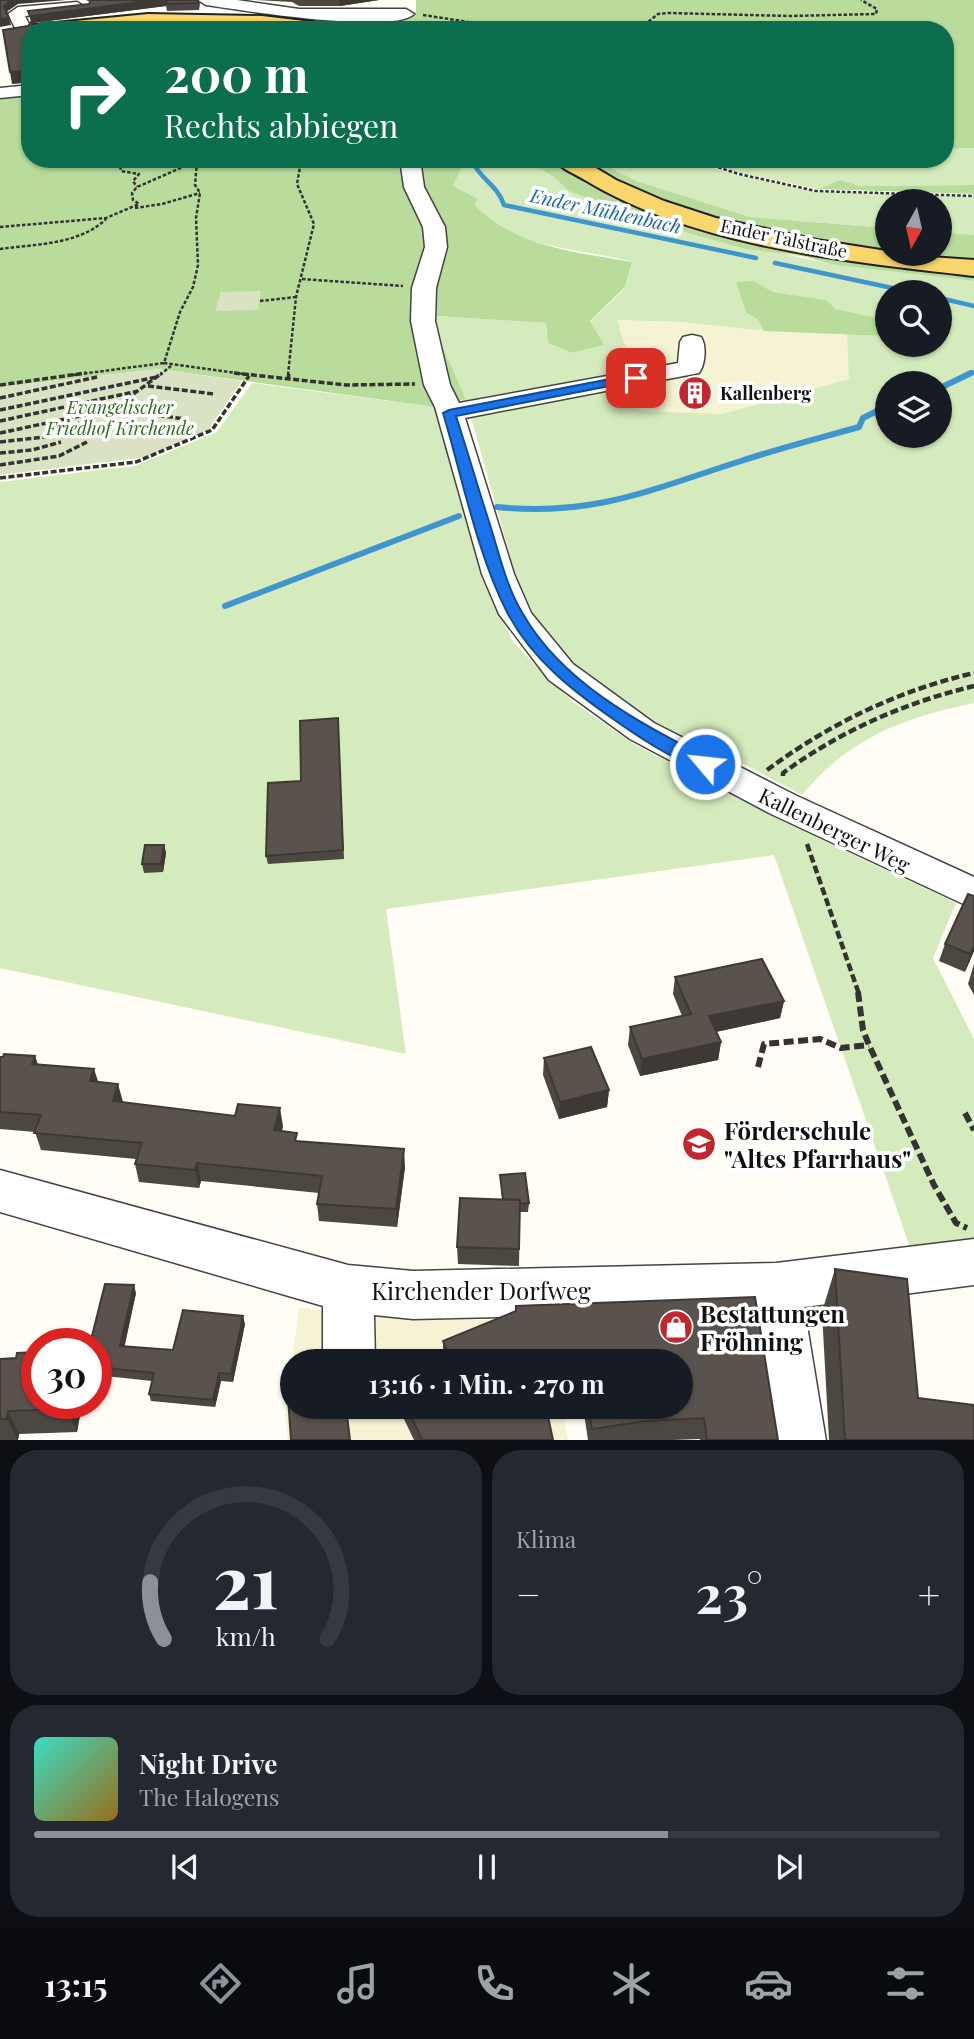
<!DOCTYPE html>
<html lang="de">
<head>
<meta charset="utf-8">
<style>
  body { margin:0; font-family:"Playfair Display",serif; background:#242831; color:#f1f3f6; height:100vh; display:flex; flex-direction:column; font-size:26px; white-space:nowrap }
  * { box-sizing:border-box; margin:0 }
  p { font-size:23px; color:#9ea1a6 }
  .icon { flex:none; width:38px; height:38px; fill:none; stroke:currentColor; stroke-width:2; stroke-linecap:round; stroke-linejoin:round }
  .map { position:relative; height:1440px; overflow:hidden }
  .drawer { display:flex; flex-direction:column; gap:10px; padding:10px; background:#0d0f14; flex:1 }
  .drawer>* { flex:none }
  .banner { position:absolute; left:21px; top:21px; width:933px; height:147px; border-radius:28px; box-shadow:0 2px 5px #0004; background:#0b6e4f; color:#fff; overflow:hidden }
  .needle { width:46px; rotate:188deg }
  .controls { position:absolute; left:875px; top:189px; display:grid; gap:14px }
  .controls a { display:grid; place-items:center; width:77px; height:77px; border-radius:50%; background:#171b24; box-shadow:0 2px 5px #0004; font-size:35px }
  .speed { position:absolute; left:21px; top:1328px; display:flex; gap:14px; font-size:35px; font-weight:700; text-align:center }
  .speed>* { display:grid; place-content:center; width:91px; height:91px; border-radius:50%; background:#171b24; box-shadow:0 2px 5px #0004; line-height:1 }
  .speed .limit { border:10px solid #d22; background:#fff; color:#111 }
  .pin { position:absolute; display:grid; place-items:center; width:60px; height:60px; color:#fff; margin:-30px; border-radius:14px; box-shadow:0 4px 10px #0006 }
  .me { position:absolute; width:77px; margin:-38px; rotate:298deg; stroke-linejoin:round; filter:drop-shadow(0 0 5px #0008) }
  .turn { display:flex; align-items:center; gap:24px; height:147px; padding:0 28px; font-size:32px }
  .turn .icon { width:91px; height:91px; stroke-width:2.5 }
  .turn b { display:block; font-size:49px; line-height:60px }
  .big { font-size:52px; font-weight:700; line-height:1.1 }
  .drawer .widget { flex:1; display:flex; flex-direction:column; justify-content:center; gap:10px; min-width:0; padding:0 24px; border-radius:28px; background:#242831 }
  .drawer .dial { align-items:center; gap:0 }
  .dial svg { height:182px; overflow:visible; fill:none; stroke:#363941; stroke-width:7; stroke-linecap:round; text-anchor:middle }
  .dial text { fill:#f1f3f6; stroke:none }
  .song { display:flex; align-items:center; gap:21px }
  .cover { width:84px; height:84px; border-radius:10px; background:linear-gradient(135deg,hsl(170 70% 55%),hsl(40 70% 35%)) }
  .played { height:7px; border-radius:4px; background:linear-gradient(90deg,#8c9099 70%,#363941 70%) }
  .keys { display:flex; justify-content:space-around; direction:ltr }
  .heat { display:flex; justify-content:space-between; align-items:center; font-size:38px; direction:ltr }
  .drawer .tiles { flex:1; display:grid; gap:10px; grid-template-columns:1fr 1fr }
  .widget:last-child { grid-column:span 2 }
  .trip { position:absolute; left:280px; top:1349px; width:413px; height:70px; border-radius:35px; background:#171b24; box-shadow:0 2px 5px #0004; font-weight:700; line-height:70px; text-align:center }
  .tabs { display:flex; height:112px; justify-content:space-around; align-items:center; background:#090b0e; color:#9ea1a6 }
  .tabs .icon { width:49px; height:49px }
  .tabs .on { color:#8c9099 }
  .tabs b { font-size:32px; color:#f1f3f6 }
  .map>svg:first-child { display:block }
  .farmland { fill:#f6f3d4 }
  .green { fill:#d5ebbd; fill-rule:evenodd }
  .forest { fill:#b9dc9c }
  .cemetery { fill:#d9e3c4 }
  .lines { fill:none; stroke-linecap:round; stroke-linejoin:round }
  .stream-far2 { stroke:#3f96cf; stroke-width:3.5 }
  .stream-far1 { stroke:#3f96cf; stroke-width:4.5 }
  .stream { stroke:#3f96cf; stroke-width:6 }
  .minor-casing { stroke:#444; stroke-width:3 }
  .major-casing { stroke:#222; stroke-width:4 }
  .path-far3 { stroke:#333; stroke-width:2.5; stroke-dasharray:3.5 2; stroke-linecap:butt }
  .path-far2 { stroke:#333; stroke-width:3.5; stroke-dasharray:6 2.5; stroke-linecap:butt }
  .path-far1 { stroke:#333; stroke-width:4.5; stroke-dasharray:8 3.5; stroke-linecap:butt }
  .path { stroke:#333; stroke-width:6; stroke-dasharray:10 4.5; stroke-linecap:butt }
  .minor { fill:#fff; fill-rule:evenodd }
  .major { fill:#f9d66b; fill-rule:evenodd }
  .wall { fill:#4d4742 }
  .shaded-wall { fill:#3f3936 }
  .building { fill:#5a524d; stroke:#3f3936; stroke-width:2 }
  .route { fill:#1a73e8; stroke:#114b97; stroke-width:2 }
  .labels { text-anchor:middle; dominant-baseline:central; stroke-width:7; stroke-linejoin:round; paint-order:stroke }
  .far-street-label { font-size:18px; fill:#111; stroke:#fff }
  .far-poi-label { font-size:18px; font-weight:bold; fill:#111; stroke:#fff; text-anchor:start }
  .far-park-label { font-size:18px; font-style:italic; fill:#2f6b1f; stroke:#fff }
  .far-water-label { font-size:19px; font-style:italic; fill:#1768a6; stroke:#fff }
  .street-label { font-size:21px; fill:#111; stroke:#fff }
  .near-poi-label { font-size:24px; font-weight:bold; fill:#111; stroke:#fff; text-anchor:start }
  .near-street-label { font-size:24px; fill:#111; stroke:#fff }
</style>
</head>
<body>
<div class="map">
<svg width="974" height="1441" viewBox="0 0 974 1441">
  <rect width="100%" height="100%" fill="#fffdf5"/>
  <path class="farmland" d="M616,320l65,2 83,9 83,2 3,46 -128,35 -77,-3 -15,-5 -34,-27z
    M299,1308l114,12h96l-2,41 -215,1v45h270l6,33 -280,1 -3,-24z"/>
  <path class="green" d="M974,148v37l-114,1 -20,-6 -22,9 -77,-16 -42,-14h246v-10z
    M463,159h19l1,3c35,-1 60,0 85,29l117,41 150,33 139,16v422c-71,15 -125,35 -172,92l-60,-32 -90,-41 -74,-55 -26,-27 -17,-22 -20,-45 -45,-159 136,-27 24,19 15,5 77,3 127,-35 -2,-46 40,3v9h53v-53h-53v28l-51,-11 -10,-9 -53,-8 -19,-11 3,38 7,12 -83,-9 -64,-2 16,52 -171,35 -4,-5 8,-3 -34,-73 4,-10 110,7 2,20 24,10 31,-8 -13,-23 35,-34 7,-26c-57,-16 -112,-9 -157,-57l2,-7 -24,-12 11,-24zM887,383h53v53h-53z
    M593,159h88l57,16 78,17 158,5v38l-34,-3v-31h-53v27l-137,-11 -113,-36z
    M252,383l183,24 48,166 14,37 16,32 30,31 29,28 60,42 152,79 172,81 -23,55 41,81v203l-62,11 -138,-398 -388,54 20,145 -406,-86v-486l135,-16 82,-34z"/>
  <path class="forest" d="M416,0h558v148l-29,1v-119h-564l2,-8 33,-10z
    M149,22l131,3 31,5h-219l56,-4z
    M30,92v67h433l1,3 -11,24 24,12 -2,7c41,43 102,47 157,57l-7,25 -35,34 14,24 -32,8 -24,-10 -2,-20 -110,-7 -3,10 33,73 -31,8 -277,-38 -158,18v-292z
    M482,159h73l23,18 105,43 291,52v9l-139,-16 -33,-9 -56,-7 -61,-17 -117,-41c-25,-29 -50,-30 -85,-29z
    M574,159h19l44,22 113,36 137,11v22c-83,-9 -169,-23 -246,-56 -23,-10 -45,-23 -67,-35z
    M840,180l20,6 114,-1v9l-156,-5z
    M940,232l34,3v25l-57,-6h23z
    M754,281l19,11 53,8 10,9 51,11v16l-123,-5 -7,-12 -11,-7 -10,-30z"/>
  <path class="cemetery" d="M261,291l-3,19 -43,1 6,-19z
    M158,369l84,12 -34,49 -62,27 -146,18v-88z"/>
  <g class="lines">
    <path class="stream-far2" d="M393,29l8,1
      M471,159l3,6"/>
    <path class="stream-far1" d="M473,163c9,17 25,23 31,42l252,53
      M775,263l136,29
      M940,298l34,8
      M967,375l7,-3"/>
    <path class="stream" d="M940,388l31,-15
      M497,507c97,10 155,-18 244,-46 39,-13 79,-23 118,-34l4,-9 24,-12
      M225,606l234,-90"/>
    <g class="minor-casing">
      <path id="minor" d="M198,0h39l62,9h107l8,5c-20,21 -175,-4 -208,-9z
        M77,2l8,5 -2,3 -58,6 7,14 -2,4h-12l-10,-20 10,-7z
        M30,85v10l-30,3v-10z
        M400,159h20l4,28 21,40 2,20 -11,41 -1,33 15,64 9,18 219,-40 2,-21 3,-5 9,-2 9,2c6,9 4,28 -2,36l-234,45 49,156 17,39 42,51 81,59 143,73 177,81v32l-203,-95 -141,-75 -81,-59 -50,-66 -17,-40 -47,-167 -11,-22 -13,-64 1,-33 13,-41 -2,-20 -19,-40z
        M0,1170l348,95 65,6 363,-8 198,-24v46l-170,22 22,134h-54l-18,-130 -341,8 -39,-4 1,47h-52v-56l-323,-94z"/>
    </g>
    <g class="major-casing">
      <path id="major" d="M148,14l114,2 76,9 9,5 -161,-6 -156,6v4l-5,-4 9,-5z
        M554,159h27l35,21 48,21 52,17 101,22 70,11v3l87,6v16c-125,-14 -281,-30 -389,-96 -10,-6 -24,-11 -31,-21z"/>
    </g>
    <path class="path-far3" d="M423,15l52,8 15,7
      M486,25l22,5
      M644,30l-1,-4 15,-12 11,-1 120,3 87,-2 1,-5 -16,-9
      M692,159l47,15 77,17 158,5
      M119,161l2,10 18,3 -6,7 4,6
      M197,162l-2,23 5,8 -4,25 2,47 -5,22 -13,25 -16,51 87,12
      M135,208l27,-4 38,-11
      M0,227l106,-9 33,-14 -6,-4 -1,-7 5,-6 62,-27
      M0,249c35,-5 79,-4 106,-30
      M302,279l101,7
      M260,301l36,-4
      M73,375l91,-12
      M160,375l11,-9
      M288,375l8,-78 18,-73 -17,-40 3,-17 5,-8"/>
    <path class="path-far2" d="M234,373l112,12 69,-1
      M288,380l1,-7
      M0,385l86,-12
      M148,386l66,8
      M0,398l97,-21
      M113,409l49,-36
      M0,410l157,-33
      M0,421l138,-30
      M0,433l112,-24 80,11
      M0,442l44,-5 61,-24
      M0,453l32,-3 29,-8
      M0,465l59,-9 28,-14
      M0,478l136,-16 76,-32 37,-54"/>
    <path class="path-far1" d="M767,770c64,-47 130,-79 207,-97
      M783,776v-3c59,-43 121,-70 191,-87
      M807,844l52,150"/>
    <path class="path" d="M858,992l5,38 6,15 65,140 22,38 11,5
      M758,1067l6,-23 56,-5 21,9 28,-3
      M965,1113l9,17"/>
    <use href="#minor" class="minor"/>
    <use href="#major" class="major"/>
  </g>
  <path class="wall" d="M86,0h113l1,4 -1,6 -32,1 -1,-5 -134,17 -2,7v52l-18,2 16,-58 3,-4 -3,-11 61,-7 1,-2z
    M256,0h123l-39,6h-41l-7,-4z
    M338,718l6,141 -76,5 -2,-8 35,-75z
    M164,845l2,8 -3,19 -19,1 -2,-9z
    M945,944l29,7 -9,21 -26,-11z
    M974,964v31l-6,-11z
    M675,977l109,24 -4,17 -64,14 5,10 -3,18 -78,16 -12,-31 2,-18 52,-11 -9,-22z
    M35,1056l3,9 60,17 25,20 160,24 -1,5 16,10 107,26 -8,60 -78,-6 -2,-17 2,-11 -118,-12 -2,7 -60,-6 -4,-18 1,-5 -95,-9 -6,-18 -35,-3v-72z
    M544,1058l65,32 -2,17 -48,12 -16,-44z
    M500,1175l29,28 -1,9h-8l-1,54 -61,-2 -1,-17 45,-48z
    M835,1269l83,129 56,42h-145l-7,-128z
    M136,1293l-12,53 49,4 72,-26 -12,58 -12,-1 -6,26 -64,-6 -2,-7 3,-13 -56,-6v-31z
    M755,1297l23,143h-78v-1l-27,1h-85l-5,-33h98v-45h-238v-21l73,-30v-5z
    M0,1359l37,45h45l-5,28 -58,2 -1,6h-18z
    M403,1407h143l7,33h-139l-11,-23z"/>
  <path class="shaded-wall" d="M12,0h54l-48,4 -13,9 -1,-7z
    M156,0h11l-1,6 -134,17 1,7 -3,-14z
    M339,0h40l-39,6z
    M9,18l2,7 -11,2v-8z
    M27,71l3,11 -18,2 -2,-12z
    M164,845l2,8 -3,19 -2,-8z
    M974,947v4l-9,21 5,-18z
    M784,1001l-4,17 -74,16 3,-18z
    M721,1042l-3,18 -78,16 2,-17z
    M35,1056l6,18 -9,-10z
    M94,1069l6,18 -10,-6z
    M118,1084l5,18 -10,-1z
    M609,1090l-2,17 -48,12 1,-17z
    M280,1108l3,18 -6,22 -3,-18z
    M404,1149l1,18 -8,60 -1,-18z
    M197,1163l4,18 -2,7 -4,-18z
    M134,1285l2,8 -13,61 -3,-8z
    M243,1316l2,8 -12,58 -2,-8z
    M219,1373l2,8 -6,26 -2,-7z
    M69,1404h13l-5,28 -10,-23z
    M8,1411l11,23 -1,6 -11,-21z"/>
  <path class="building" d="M0,0h12l-8,6 5,12 -9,1z
    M91,0h65l-126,16 -2,-5 61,-7z
    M167,0h31v3l-32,1z
    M32,21l1,9h-3v45l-3,-4 -17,1 -7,-42 25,-4z
    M338,718l5,132 -77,6 2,-73 33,-2 -1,-60z
    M145,845h19l-3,19h-19z
    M968,894l6,2v51l-4,7 -25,-10z
    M762,959l22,42 -75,15 12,26 -79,17 -12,-32 61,-13 -16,-37z
    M591,1047l18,43 -49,12 -16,-44z
    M4,1054l31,2 -3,8 62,5 -4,12 28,3 -5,17 122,15 3,-12 42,4 -6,22 23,3 -2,8 109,8 -8,60 -79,-5 5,-28 -125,-13 -2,7 -60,-6 7,-21 -108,-10 7,-18 -41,-3v-55h3z
    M525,1173l4,30 -9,1v-4l-17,-1 -3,-24z
    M460,1198l60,2 -1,49 -62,-2z
    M835,1269l72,10 11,119 56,7v35h-129z
    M105,1284l29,1 -14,61 53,4 10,-40 60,6 -12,58 -12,-1 -6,27 -64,-6 5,-21 -58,-6v-23h-6z
    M755,1297l23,143h-71l-3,-22 -58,3 -54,8 -4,-22h93v-45h-100l-1,-5 -45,1 1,4h-84l-9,-21 73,-30v-5z
    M37,1352v52h32l-2,5 -59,2 -1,8h-7v-60l16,-1 1,-5z
    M292,1396v11h54l4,33h-59l-3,-43z
    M407,1407h139l7,33h-131z"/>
  <path class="route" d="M636,374l6,4 -2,2 -184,36c12,37 23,75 35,112 9,29 16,60 32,86 40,70 119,110 188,146l2,4 -2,4 -6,2c-28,-8 -65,-32 -89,-49 -42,-29 -85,-62 -109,-109 -30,-58 -45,-136 -64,-199l6,-3z"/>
  <defs>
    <g id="building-disc" transform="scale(1.75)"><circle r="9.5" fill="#c4262e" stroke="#fff"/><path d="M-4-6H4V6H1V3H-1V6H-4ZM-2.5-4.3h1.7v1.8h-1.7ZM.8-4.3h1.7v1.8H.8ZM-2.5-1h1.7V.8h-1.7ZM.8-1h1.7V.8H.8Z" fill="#fff"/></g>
    <g id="school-disc" transform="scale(1.75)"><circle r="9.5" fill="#c4262e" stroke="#fff"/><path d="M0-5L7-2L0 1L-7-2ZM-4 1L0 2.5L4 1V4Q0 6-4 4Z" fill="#fff"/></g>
    <g id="shop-disc" transform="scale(1.75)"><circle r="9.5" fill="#c4262e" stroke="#fff"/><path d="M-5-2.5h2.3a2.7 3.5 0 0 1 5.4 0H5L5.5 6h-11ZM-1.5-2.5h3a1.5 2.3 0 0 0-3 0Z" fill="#fff"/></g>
  </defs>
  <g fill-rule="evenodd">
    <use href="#building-disc" x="695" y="393"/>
    <use href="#school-disc" x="699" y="1144"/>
    <use href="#shop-disc" x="676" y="1327"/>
  </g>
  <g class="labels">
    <g class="far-street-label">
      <text transform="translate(784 238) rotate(12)">Ender Talstraße</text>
    </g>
    <g class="far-poi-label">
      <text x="720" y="393">Kallenberg</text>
    </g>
    <g class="far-park-label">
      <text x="120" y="407">Evangelischer<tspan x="120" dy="21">Friedhof Kirchende</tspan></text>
    </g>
    <g class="far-water-label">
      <text transform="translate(606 210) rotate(12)">Ender Mühlenbach</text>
    </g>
    <g class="street-label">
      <text transform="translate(835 829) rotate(26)">Kallenberger Weg</text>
    </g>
    <g class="near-poi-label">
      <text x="724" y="1130">Förderschule<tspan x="724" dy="28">"Altes Pfarrhaus"</tspan></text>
      <text x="700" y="1313">Bestattungen<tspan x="700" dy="28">Fröhning</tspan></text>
    </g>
    <g class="near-street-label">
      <text x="481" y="1290">Kirchender Dorfweg</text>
    </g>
  </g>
</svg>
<div class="controls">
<a><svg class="needle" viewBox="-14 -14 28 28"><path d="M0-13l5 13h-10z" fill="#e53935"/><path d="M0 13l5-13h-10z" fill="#9ea1a6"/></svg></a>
<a><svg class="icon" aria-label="search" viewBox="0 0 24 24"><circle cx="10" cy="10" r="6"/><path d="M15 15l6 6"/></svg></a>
<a><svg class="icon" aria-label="layers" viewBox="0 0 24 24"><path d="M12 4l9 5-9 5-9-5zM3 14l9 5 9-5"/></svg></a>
</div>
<div class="speed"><div class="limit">30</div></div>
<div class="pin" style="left:636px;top:378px;background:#d93025"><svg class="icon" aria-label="arrive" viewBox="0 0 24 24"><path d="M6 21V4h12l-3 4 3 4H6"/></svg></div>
<svg class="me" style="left:705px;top:764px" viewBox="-20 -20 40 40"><circle r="17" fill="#1a73e8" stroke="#fff" stroke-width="3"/><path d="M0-11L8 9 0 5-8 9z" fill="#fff"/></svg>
<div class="trip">13:16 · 1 Min. · 270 m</div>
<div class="banner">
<div class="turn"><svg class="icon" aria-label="right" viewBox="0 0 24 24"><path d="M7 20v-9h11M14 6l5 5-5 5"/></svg><div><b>200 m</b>Rechts abbiegen</div></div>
</div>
</div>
<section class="drawer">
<div class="tiles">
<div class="widget dial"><svg viewBox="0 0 100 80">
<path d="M14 69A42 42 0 1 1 86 69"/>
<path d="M14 69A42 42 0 0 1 8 44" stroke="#8c9099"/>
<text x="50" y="56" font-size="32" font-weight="700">21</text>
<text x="50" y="72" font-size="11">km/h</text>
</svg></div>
<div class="widget"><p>Klima</p>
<div class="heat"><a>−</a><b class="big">23°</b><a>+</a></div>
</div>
<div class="widget">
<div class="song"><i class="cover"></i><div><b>Night Drive</b><p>The Halogens</p></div></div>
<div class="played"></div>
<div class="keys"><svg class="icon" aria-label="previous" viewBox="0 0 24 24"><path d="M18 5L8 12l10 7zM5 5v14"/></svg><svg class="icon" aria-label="pause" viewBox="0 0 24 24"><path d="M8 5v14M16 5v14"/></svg><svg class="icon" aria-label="next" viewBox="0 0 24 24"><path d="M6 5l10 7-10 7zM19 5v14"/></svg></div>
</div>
</div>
</section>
<nav class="tabs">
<b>13:15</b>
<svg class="icon on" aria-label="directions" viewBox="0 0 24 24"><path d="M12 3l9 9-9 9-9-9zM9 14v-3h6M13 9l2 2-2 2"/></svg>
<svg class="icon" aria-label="music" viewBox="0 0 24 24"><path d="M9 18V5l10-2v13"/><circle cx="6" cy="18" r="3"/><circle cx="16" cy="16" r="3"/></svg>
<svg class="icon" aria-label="phone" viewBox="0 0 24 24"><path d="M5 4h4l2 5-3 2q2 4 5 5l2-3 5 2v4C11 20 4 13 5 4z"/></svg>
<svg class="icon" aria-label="climate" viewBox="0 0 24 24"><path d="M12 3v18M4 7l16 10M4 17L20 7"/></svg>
<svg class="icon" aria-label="car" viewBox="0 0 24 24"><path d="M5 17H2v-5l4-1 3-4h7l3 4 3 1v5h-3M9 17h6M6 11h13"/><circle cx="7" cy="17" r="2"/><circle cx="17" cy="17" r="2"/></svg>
<svg class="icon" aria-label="filters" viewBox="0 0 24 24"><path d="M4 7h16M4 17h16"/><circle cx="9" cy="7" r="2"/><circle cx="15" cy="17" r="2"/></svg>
</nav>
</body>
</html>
